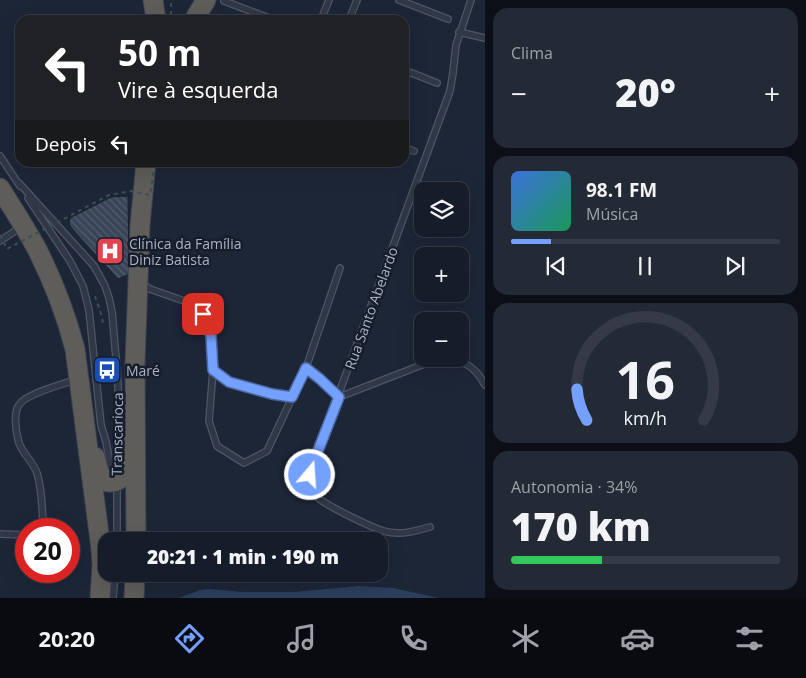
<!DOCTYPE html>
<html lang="pt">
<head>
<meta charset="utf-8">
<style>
  body { margin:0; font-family:"Open Sans",sans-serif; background:#232935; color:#f1f3f6; height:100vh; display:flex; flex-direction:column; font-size:19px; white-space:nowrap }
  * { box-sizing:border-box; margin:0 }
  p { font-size:16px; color:#9ea1a8 }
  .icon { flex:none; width:28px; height:28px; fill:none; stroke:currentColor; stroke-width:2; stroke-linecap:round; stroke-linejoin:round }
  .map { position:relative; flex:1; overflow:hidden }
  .drawer { display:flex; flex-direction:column; gap:8px; padding:8px; background:#0c0f17; width:321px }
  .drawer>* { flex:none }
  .top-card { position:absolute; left:15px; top:15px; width:394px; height:152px; border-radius:15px; box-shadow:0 5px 20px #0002,0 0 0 1px #353a46; background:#202124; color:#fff; overflow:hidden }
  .controls { position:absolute; left:414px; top:182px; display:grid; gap:10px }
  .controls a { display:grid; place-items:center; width:55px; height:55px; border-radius:10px; background:#161c29; box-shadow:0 5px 20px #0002,0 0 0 1px #353a46; font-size:25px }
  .speed { position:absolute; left:15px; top:518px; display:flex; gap:10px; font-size:25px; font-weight:700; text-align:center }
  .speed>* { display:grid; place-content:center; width:65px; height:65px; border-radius:50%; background:#161c29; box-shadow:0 5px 20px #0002,0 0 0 1px #353a46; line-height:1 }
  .speed .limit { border:8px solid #d22; background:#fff; color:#111 }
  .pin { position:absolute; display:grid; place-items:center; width:42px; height:42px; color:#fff; margin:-21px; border-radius:10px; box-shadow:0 2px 8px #0006 }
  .me { position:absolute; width:55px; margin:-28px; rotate:18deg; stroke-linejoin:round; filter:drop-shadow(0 0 4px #0008) }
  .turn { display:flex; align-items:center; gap:18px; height:105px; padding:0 20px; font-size:22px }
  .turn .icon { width:65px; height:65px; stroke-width:2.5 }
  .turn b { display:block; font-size:35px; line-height:42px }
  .then { display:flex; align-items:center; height:48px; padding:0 20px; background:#0003; gap:10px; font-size:19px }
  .big { font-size:38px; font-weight:800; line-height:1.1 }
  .drawer .card { flex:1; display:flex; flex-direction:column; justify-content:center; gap:8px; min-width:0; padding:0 18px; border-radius:15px; background:#232935 }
  .drawer .dial { align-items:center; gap:0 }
  .dial svg { height:130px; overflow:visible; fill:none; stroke:#353a46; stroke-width:7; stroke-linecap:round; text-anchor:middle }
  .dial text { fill:#f1f3f6; stroke:none }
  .song { display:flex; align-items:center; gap:15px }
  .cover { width:60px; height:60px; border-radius:8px; background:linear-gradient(135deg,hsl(220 70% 55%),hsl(150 70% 35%)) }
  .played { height:5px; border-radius:2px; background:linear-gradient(90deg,#74a1ff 15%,#353a46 15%) }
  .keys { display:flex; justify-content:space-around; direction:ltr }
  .heat { display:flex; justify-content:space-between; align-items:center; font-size:28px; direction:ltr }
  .charge { height:8px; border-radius:4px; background:linear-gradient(90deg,#34c759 34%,#353a46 0) }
  .trip { position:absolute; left:98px; top:532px; width:290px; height:50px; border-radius:15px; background:#161c29; box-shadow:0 5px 20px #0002,0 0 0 1px #353a46; font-weight:800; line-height:50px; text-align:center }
  .tab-bar { display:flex; height:80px; justify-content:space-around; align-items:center; background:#090b10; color:#9ea1a8 }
  .tab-bar .icon { width:35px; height:35px }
  .tab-bar .on { color:#74a1ff }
  .tab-bar b { font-size:22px; color:#f1f3f6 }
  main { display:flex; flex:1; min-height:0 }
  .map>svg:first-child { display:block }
  .water { fill:#2c3e5e }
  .building { fill:url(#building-back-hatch); stroke:#181f2e }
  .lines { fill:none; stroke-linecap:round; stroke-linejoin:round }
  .service-casing { stroke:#4d5566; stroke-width:8 }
  .trunk-casing { stroke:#3b4252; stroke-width:21 }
  .path { stroke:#394f53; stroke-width:2; stroke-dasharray:4 4; stroke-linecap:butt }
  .service { stroke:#303847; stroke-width:5.5 }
  .trunk { stroke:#5e5d5a; stroke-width:19 }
  .path-bridge { stroke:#394f53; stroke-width:2; stroke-dasharray:4 4; stroke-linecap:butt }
  .route-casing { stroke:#4b69a6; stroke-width:12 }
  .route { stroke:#74a1ff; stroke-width:9 }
  .labels { text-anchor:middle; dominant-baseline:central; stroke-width:5; stroke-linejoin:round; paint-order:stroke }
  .poi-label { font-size:14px; fill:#a9b2c5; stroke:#161d2b; text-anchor:start }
  .street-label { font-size:14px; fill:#a9b2c5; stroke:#161d2b }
</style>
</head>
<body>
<main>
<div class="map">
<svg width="485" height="598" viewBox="0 0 485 598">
  <defs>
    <pattern id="building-back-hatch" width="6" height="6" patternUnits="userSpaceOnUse" patternTransform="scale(1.25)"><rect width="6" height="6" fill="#384458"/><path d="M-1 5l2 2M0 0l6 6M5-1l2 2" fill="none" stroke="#525d6e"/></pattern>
  </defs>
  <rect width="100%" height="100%" fill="#1d2637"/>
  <path class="water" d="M358,586l35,2 46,10h-260l21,-8 10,-1 32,3h52z"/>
  <path class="building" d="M128,196l1,78 -11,5 -46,-50 -3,-5 1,-6 41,-21z"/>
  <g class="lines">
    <g class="service-casing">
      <path id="service" d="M399,0l49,19
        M224,1l50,19
        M321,20l8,-20
        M349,20l8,-20
        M459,32l26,6
        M404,70l33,13
        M404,148l10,3
        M0,156l20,30
        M19,183l75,83 11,20 4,12 3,14 5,57 3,52 -3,24
        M28,198l42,63 13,25 6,24 12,115 5,17 7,38
        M0,241l21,-14
        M142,284l8,5 34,12 19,13 8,22 2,34 -4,51 8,25 27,17 23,-12 39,-83
        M213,370l16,12 43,12 20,3
        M339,397l93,-36c25,-4 41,1 53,24
        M339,397l-19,-18 -14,-11 34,-100
        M117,484v57
        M430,527c-14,4 -28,8 -42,5 -12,-2 -66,-28 -73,-37 -1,-1 -3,-6 -4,-7 -3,-9 1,-18 3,-27l136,-370 3,-18 3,-28 15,-45
        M40,529l3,-6c-1,-16 -1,-34 -6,-50 -4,-11 -14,-19 -18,-30 -3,-10 -6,-30 0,-38 6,-11 44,-21 56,-25
        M0,534l26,1
        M113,598l2,-24"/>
    </g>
    <g class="trunk-casing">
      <path id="trunk" d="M153,0l3,20
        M194,20l12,-20
        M0,188c13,21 27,42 38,63 16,32 28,64 37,98l26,200 1,16 -2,33
        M95,457c3,9 5,27 17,25 5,0 8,-3 10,-7 3,-8 1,-20 1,-29
        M136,541l-1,-178 5,-138 6,-63
        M134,598l1,-24"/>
    </g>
    <path class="path" d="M171,15v-15
      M95,296l7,21 1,7"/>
    <use href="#service" class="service"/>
    <use href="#trunk" class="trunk"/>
    <path class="path-bridge" d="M0,235l7,14 102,-54 22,-4 19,4 5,-33"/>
  </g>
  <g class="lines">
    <g class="route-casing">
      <path id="route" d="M203,314l8,22 2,34 16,12 43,12 20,3 14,-29 14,11 19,18 -25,64 -4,14"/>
    </g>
    <use href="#route" class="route"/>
  </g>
  <defs>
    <g id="hospital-square" transform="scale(1.4375)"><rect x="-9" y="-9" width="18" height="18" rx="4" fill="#e0444e" stroke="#161d2b"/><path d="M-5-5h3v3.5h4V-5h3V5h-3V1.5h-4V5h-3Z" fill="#fff"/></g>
    <g id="bus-square" transform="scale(1.4375)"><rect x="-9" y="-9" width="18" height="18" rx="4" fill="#1a4fb4" stroke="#161d2b"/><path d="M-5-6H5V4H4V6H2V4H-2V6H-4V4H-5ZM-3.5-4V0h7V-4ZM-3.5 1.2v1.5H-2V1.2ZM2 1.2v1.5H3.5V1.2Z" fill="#fff"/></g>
  </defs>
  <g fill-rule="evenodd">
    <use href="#hospital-square" x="110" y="251"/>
    <use href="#bus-square" x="107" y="370"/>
  </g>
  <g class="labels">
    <g class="poi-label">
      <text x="129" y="243">Clínica da Família<tspan x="129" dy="16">Diniz Batista</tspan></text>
      <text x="126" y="370">Maré</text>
    </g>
    <g class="street-label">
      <text transform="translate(371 308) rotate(-70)">Rua Santo Abelardo</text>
      <text transform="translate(117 434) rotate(-89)">Transcarioca</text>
    </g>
  </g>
</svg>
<div class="controls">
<a><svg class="icon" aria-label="layers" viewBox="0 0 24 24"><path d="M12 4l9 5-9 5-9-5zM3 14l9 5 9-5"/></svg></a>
<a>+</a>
<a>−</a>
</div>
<div class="speed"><div class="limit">20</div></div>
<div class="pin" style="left:203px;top:314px;background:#d93025"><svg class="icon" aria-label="arrive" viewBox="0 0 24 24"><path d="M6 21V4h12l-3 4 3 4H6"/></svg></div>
<svg class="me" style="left:310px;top:475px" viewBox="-20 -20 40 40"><circle r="17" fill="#74a1ff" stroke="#fff" stroke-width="3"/><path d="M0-11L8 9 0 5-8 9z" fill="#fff"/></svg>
<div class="trip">20:21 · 1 min · 190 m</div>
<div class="top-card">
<div class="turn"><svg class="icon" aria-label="left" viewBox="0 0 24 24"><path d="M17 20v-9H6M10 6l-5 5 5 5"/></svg><div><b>50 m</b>Vire à esquerda</div></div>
<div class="then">Depois<svg class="icon" aria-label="left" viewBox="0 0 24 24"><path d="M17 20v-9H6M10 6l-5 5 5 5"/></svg></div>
</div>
</div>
<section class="drawer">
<div class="card"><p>Clima</p>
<div class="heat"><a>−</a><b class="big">20°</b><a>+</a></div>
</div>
<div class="card">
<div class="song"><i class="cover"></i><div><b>98.1 FM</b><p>Música</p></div></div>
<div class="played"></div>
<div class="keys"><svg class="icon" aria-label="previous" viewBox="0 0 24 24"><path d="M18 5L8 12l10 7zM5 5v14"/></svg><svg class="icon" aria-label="pause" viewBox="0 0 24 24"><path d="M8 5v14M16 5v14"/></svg><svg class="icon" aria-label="next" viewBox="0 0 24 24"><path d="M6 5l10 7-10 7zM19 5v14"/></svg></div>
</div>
<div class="card dial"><svg viewBox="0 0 100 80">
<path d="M14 69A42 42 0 1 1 86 69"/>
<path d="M14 69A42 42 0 0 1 8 50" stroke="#74a1ff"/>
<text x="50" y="56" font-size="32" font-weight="700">16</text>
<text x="50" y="72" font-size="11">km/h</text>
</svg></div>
<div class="card"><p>Autonomia · 34%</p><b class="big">170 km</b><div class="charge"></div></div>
</section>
</main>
<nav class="tab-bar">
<b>20:20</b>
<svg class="icon on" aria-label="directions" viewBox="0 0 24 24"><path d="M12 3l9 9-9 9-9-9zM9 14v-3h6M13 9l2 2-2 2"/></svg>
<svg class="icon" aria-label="music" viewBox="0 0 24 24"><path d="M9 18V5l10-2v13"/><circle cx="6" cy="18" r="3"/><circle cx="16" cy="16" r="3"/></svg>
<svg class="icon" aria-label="phone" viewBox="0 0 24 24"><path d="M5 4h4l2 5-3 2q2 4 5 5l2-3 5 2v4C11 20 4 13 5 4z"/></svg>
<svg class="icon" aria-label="climate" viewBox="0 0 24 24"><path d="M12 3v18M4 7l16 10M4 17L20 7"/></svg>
<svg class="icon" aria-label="car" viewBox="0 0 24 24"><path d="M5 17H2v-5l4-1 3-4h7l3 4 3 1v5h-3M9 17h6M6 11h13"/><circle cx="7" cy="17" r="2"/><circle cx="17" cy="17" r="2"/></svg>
<svg class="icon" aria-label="filters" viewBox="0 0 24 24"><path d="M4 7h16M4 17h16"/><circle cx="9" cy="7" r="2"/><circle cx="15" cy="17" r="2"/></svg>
</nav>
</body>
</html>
